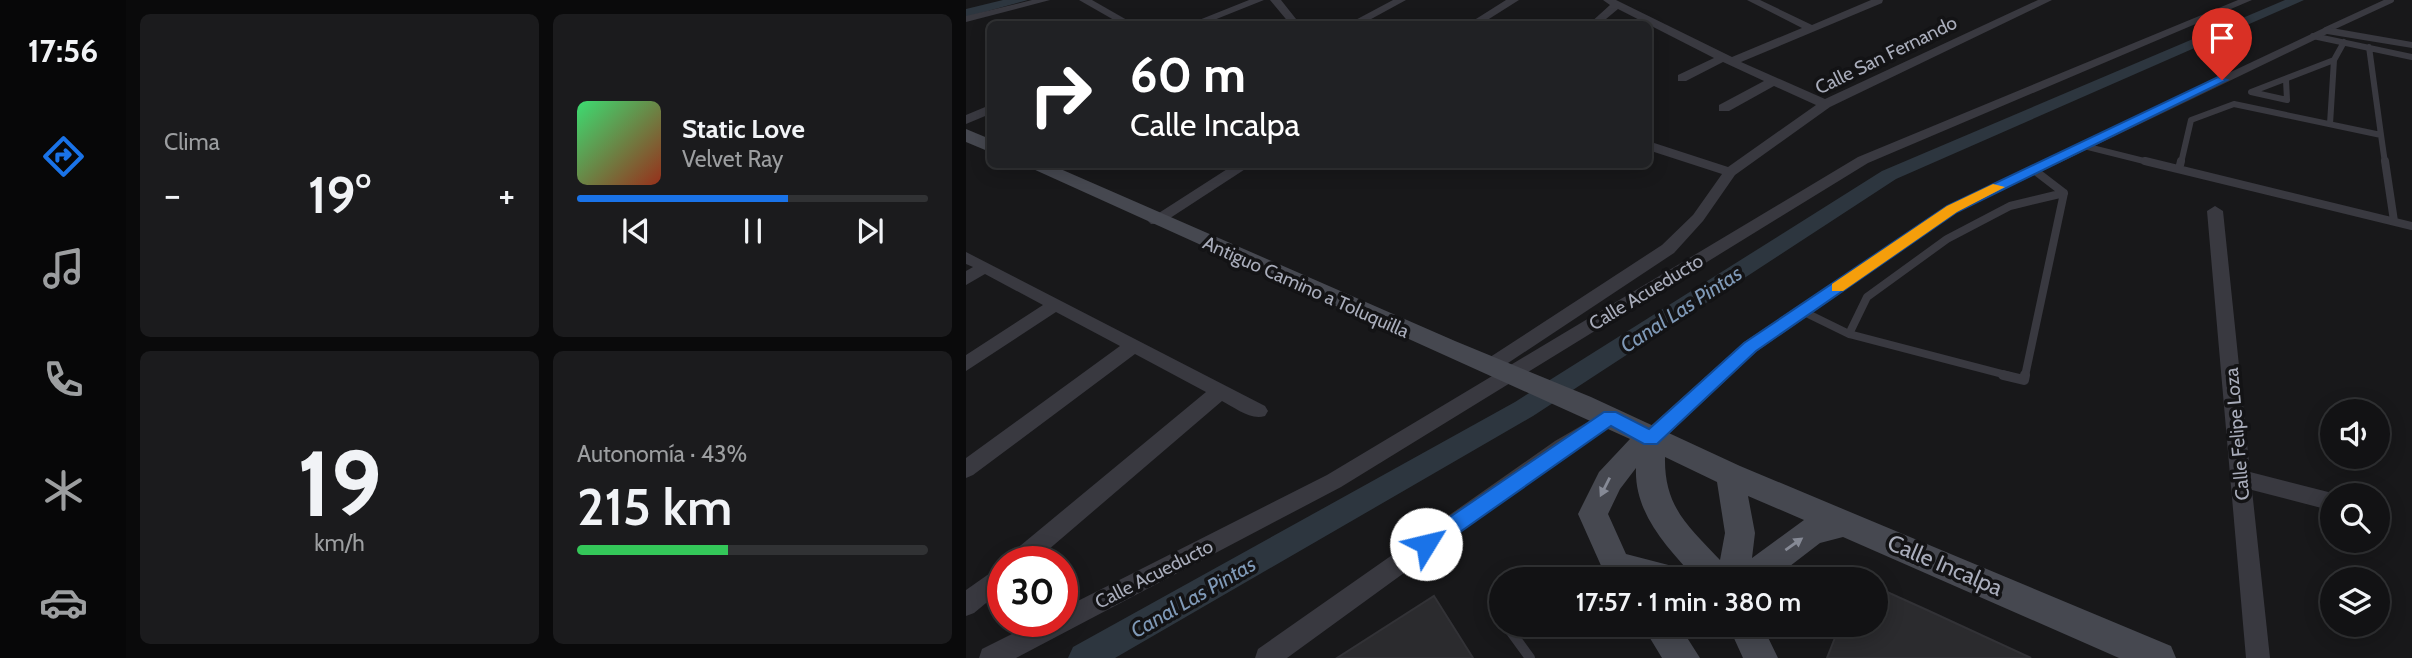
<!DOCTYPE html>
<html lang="es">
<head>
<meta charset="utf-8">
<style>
  body { margin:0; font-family:Cabin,sans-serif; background:#1b1b1d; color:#f1f3f6; height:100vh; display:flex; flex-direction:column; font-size:26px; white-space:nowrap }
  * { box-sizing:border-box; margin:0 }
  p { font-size:23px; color:#9c9ea0 }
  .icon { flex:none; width:38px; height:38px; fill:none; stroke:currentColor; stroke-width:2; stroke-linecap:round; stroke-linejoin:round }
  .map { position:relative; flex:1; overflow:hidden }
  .details { display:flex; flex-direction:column; gap:14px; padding:14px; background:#0a0a0b; width:840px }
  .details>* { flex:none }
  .guide { position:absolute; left:21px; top:21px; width:665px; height:147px; border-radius:10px; box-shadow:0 4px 18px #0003,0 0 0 2px #313234; background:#202124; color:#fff; overflow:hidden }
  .controls { position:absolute; left:1354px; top:399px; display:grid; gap:14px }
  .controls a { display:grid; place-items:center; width:70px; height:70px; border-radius:50%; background:#121214; box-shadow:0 4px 18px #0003,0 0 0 2px #313234; font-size:35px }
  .speed { position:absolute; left:21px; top:546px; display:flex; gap:14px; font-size:35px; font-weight:700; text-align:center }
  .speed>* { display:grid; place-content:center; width:91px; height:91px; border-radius:50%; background:#121214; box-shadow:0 4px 18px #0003,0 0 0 2px #313234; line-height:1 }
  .speed .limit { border:10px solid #d22; background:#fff; color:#111 }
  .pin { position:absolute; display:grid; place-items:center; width:60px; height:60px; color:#fff; margin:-72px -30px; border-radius:50% 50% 50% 0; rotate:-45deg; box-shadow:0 0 7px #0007 }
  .pin .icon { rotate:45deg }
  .me { position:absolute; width:77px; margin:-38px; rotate:54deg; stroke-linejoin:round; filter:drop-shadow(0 0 5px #0008) }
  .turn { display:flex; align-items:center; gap:24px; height:147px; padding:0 28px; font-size:32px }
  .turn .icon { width:91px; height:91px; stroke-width:2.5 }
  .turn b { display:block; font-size:49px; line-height:60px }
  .big { font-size:52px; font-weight:600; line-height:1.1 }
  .details .widget { flex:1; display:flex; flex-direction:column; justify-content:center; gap:10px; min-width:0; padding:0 24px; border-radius:10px; background:#1b1b1d }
  .details .dial { align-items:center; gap:0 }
  .dial b { font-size:91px; line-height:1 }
  .song { display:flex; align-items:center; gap:21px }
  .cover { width:84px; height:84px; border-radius:10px; background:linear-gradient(135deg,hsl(140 70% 55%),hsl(10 70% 35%)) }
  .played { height:7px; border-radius:4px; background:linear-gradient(90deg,#1a73e8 60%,#313234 60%) }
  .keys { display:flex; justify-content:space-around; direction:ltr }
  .heat { display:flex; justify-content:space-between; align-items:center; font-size:38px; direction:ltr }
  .charge { height:10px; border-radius:5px; background:linear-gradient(90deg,#34c759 43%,#313234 0) }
  .details .tiles { flex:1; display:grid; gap:14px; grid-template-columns:repeat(2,1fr) }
  .trip { position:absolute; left:523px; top:567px; width:399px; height:70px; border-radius:35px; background:#121214; box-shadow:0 4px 18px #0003,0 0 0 2px #313234; font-weight:600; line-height:70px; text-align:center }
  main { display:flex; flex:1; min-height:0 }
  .dock { display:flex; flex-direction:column; width:126px; justify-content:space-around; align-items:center; background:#070708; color:#9c9ea0 }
  .dock .icon { width:49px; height:49px }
  .dock .selected { color:#1a73e8 }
  .dock b { font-size:32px; color:#f1f3f6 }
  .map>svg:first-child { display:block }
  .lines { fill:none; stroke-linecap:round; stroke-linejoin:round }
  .canal { fill:#2d363f; fill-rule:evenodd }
  .building { fill:#2b2b2e; stroke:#323236; stroke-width:2 }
  .lane-far2 { stroke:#393940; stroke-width:6 }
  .lane-far1 { stroke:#393940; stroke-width:8 }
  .lane { stroke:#393940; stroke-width:10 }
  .street { fill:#393940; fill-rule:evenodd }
  .secondary { fill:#464850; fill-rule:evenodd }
  .oneway { fill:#868a96 }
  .route { fill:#1a73e8; stroke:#114b97; stroke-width:2 }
  .slow { fill:#f59e0b }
  .labels { text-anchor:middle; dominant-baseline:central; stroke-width:7; stroke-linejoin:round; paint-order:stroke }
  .street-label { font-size:19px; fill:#a9adbb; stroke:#131315 }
  .water-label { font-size:21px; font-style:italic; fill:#7f99b7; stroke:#131315 }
  .near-street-label { font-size:23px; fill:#a9adbb; stroke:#131315 }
</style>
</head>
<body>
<main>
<nav class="dock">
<b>17:56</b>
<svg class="icon selected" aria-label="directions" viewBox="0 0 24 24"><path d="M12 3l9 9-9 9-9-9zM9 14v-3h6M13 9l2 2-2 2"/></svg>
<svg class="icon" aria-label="music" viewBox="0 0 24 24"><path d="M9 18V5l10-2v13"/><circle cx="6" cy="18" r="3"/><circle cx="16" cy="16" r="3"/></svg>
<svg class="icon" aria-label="phone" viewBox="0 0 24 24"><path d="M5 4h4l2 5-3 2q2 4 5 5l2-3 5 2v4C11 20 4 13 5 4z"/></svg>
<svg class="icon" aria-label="climate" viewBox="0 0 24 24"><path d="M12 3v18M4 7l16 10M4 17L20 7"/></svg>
<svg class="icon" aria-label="car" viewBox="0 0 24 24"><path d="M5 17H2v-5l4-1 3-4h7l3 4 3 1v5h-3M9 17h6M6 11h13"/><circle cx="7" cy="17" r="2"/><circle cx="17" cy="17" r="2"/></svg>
</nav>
<section class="details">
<div class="tiles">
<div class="widget"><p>Clima</p>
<div class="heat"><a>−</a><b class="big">19°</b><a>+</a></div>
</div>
<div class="widget">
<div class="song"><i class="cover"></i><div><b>Static Love</b><p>Velvet Ray</p></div></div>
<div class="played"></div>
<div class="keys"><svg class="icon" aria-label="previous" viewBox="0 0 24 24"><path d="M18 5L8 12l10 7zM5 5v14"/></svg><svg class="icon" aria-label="pause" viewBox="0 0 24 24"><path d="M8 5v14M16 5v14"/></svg><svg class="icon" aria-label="next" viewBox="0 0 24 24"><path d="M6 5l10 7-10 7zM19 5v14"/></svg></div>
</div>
<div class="widget dial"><b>19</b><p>km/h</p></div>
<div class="widget"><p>Autonomía · 43%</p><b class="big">215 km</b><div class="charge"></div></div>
</div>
</section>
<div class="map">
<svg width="1446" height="658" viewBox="0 0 1446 658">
  <rect width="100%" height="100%" fill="#18181a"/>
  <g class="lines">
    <path class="canal" d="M37,0h25l-62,17v-8z
      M1319,0h19l-408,179 -363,237 -418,242h-47l5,-11 442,-245 367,-231z"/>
  </g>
  <path class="building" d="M910,587l51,23 104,48h-204l13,-33h36z
    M468,596l39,62h-136z"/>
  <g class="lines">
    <path class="lane-far2" d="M1360,30l65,-30
      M1347,36l99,21
      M1403,47l12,88
      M1320,80l1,20 -36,-8 83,-32
      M1364,124l4,-64 10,-18
      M1118,146l68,17
      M1215,163l10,-43 43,-16 147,31 4,28"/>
    <path class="lane-far1" d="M1179,161l267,65
      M1419,161l9,60
      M1213,169l2,-8
      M836,311l47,23 161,42
      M883,334l18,-37 80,-58 63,-33 54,-13
      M1059,376l39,-183 -30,-23"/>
    <path class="lane" d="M1037,375l21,5 1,-5
      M540,625l24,33"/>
    <path class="street" d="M66,0h18l-84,22v-6z
      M113,0h13l42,24h-13z
      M283,0h15l-60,24h-15z
      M304,0h11l19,24h-10z
      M427,0h13l-44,24h-14z
      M540,0h13l-38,24h-13z
      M637,0h13l116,57 70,-29 -55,-28h13l52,25 59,-25h12l-1,3 -141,59 84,37 213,-99h14l-222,107 -95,68 -32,46 -29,32 -178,118h-12l-3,-5 3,-5 178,-116 31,-30 29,-41 -74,-24v-9l80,26 88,-62 -42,-19 -45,25h-10v-6l45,-24 -41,-19 -37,19h-8v-6l36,-17 -96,-49 -18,15h-11l21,-19z
      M1272,0h14l-384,163 -527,324 -325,171h-37l3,-9 56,-28h24v-12l265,-134 531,-318z
      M1360,27l86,15v6l-85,-14 -370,178 -201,140 -98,92 -7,2 -7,-2 -3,-6 3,-6 100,-90 203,-136z
      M24,105v9l-24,10v-9z
      M269,164h18l-92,60h-10l-3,-3 3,-3z
      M1249,206l8,5 27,261 90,23h-7v16l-81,-21 18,168h-24l-39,-447z
      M0,252l299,154 3,5 -3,5c-14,5 -31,-9 -43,-15l-188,161h-28l3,-7 197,-163 -71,-38 -162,121 -7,3v-20l154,-112 -64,-34 -90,59v-16l77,-50 -58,-31 -19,11v-14l7,-4 -7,-3z
      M644,409l7,3 3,5 -3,5 -48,31 -282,205h-32l3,-9 297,-208z
      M37,564v25l-29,24 -8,3v-26z"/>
    <path class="secondary" d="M0,129l24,10v13l-24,-10z
      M56,164h27l406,177 136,56 149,69 431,180 5,12h-57l-276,-121 -23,6 -47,36h-77c-28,-31 -62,-65 -60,-111l-16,21 -12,25 18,40 54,14 5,11h-78l-29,-65 21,-42 31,-33zM699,457l52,25 8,51 -5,27c-32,-34 -56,-53 -55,-103zM782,496l56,24 -52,38 3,-25z
      M676,625h37l21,33h-38z
      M762,625h34l16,33h-35z"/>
  </g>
  <defs><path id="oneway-solid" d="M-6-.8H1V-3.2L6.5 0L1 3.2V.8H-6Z" transform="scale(1.75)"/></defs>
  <g class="oneway">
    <use href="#oneway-solid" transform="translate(639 487) rotate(117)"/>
    <use href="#oneway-solid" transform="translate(828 544) rotate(-35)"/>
  </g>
  <path class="route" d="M1252,77l9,3 -270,132 -201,139 -99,93h-13l-33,-18 -178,125 -7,3 -7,-3 -3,-7 3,-6 185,-126h12l33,17 95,-86 203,-137z"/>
  <path class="slow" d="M1027,184l12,3 -48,25 -114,79h-11v-7l115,-78z"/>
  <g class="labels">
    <g class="street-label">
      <text transform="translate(920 55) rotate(-26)">Calle San Fernando</text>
      <text transform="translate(340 287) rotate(24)">Antiguo Camino a Toluquilla</text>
      <text transform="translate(680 292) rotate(-31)">Calle Acueducto</text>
      <text transform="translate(1271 434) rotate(-95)">Calle Felipe Loza</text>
      <text transform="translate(188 574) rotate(-27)">Calle Acueducto</text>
    </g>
    <g class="water-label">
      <text transform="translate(715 309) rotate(-33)">Canal Las Pintas</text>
      <text transform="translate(227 597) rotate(-30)">Canal Las Pintas</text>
    </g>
    <g class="near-street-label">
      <text transform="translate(979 565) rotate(23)">Calle Incalpa</text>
    </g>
  </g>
</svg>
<div class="controls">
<a><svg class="icon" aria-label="sound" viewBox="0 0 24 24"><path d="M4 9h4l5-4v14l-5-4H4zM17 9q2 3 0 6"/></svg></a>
<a><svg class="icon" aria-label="search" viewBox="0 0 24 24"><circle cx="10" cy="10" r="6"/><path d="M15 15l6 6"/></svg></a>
<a><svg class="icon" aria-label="layers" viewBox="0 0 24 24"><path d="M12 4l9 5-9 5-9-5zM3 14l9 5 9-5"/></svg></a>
</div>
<div class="speed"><div class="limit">30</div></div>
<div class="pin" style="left:1256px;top:80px;background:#d93025"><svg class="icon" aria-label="arrive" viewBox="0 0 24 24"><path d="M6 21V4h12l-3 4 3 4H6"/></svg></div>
<svg class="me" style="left:460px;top:544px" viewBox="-20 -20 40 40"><circle r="19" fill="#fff"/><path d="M0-13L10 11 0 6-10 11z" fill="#1a73e8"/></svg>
<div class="trip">17:57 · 1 min · 380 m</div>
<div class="guide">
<div class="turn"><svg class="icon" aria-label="right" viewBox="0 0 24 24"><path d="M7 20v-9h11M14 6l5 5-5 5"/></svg><div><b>60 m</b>Calle Incalpa</div></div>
</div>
</div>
</main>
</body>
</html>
